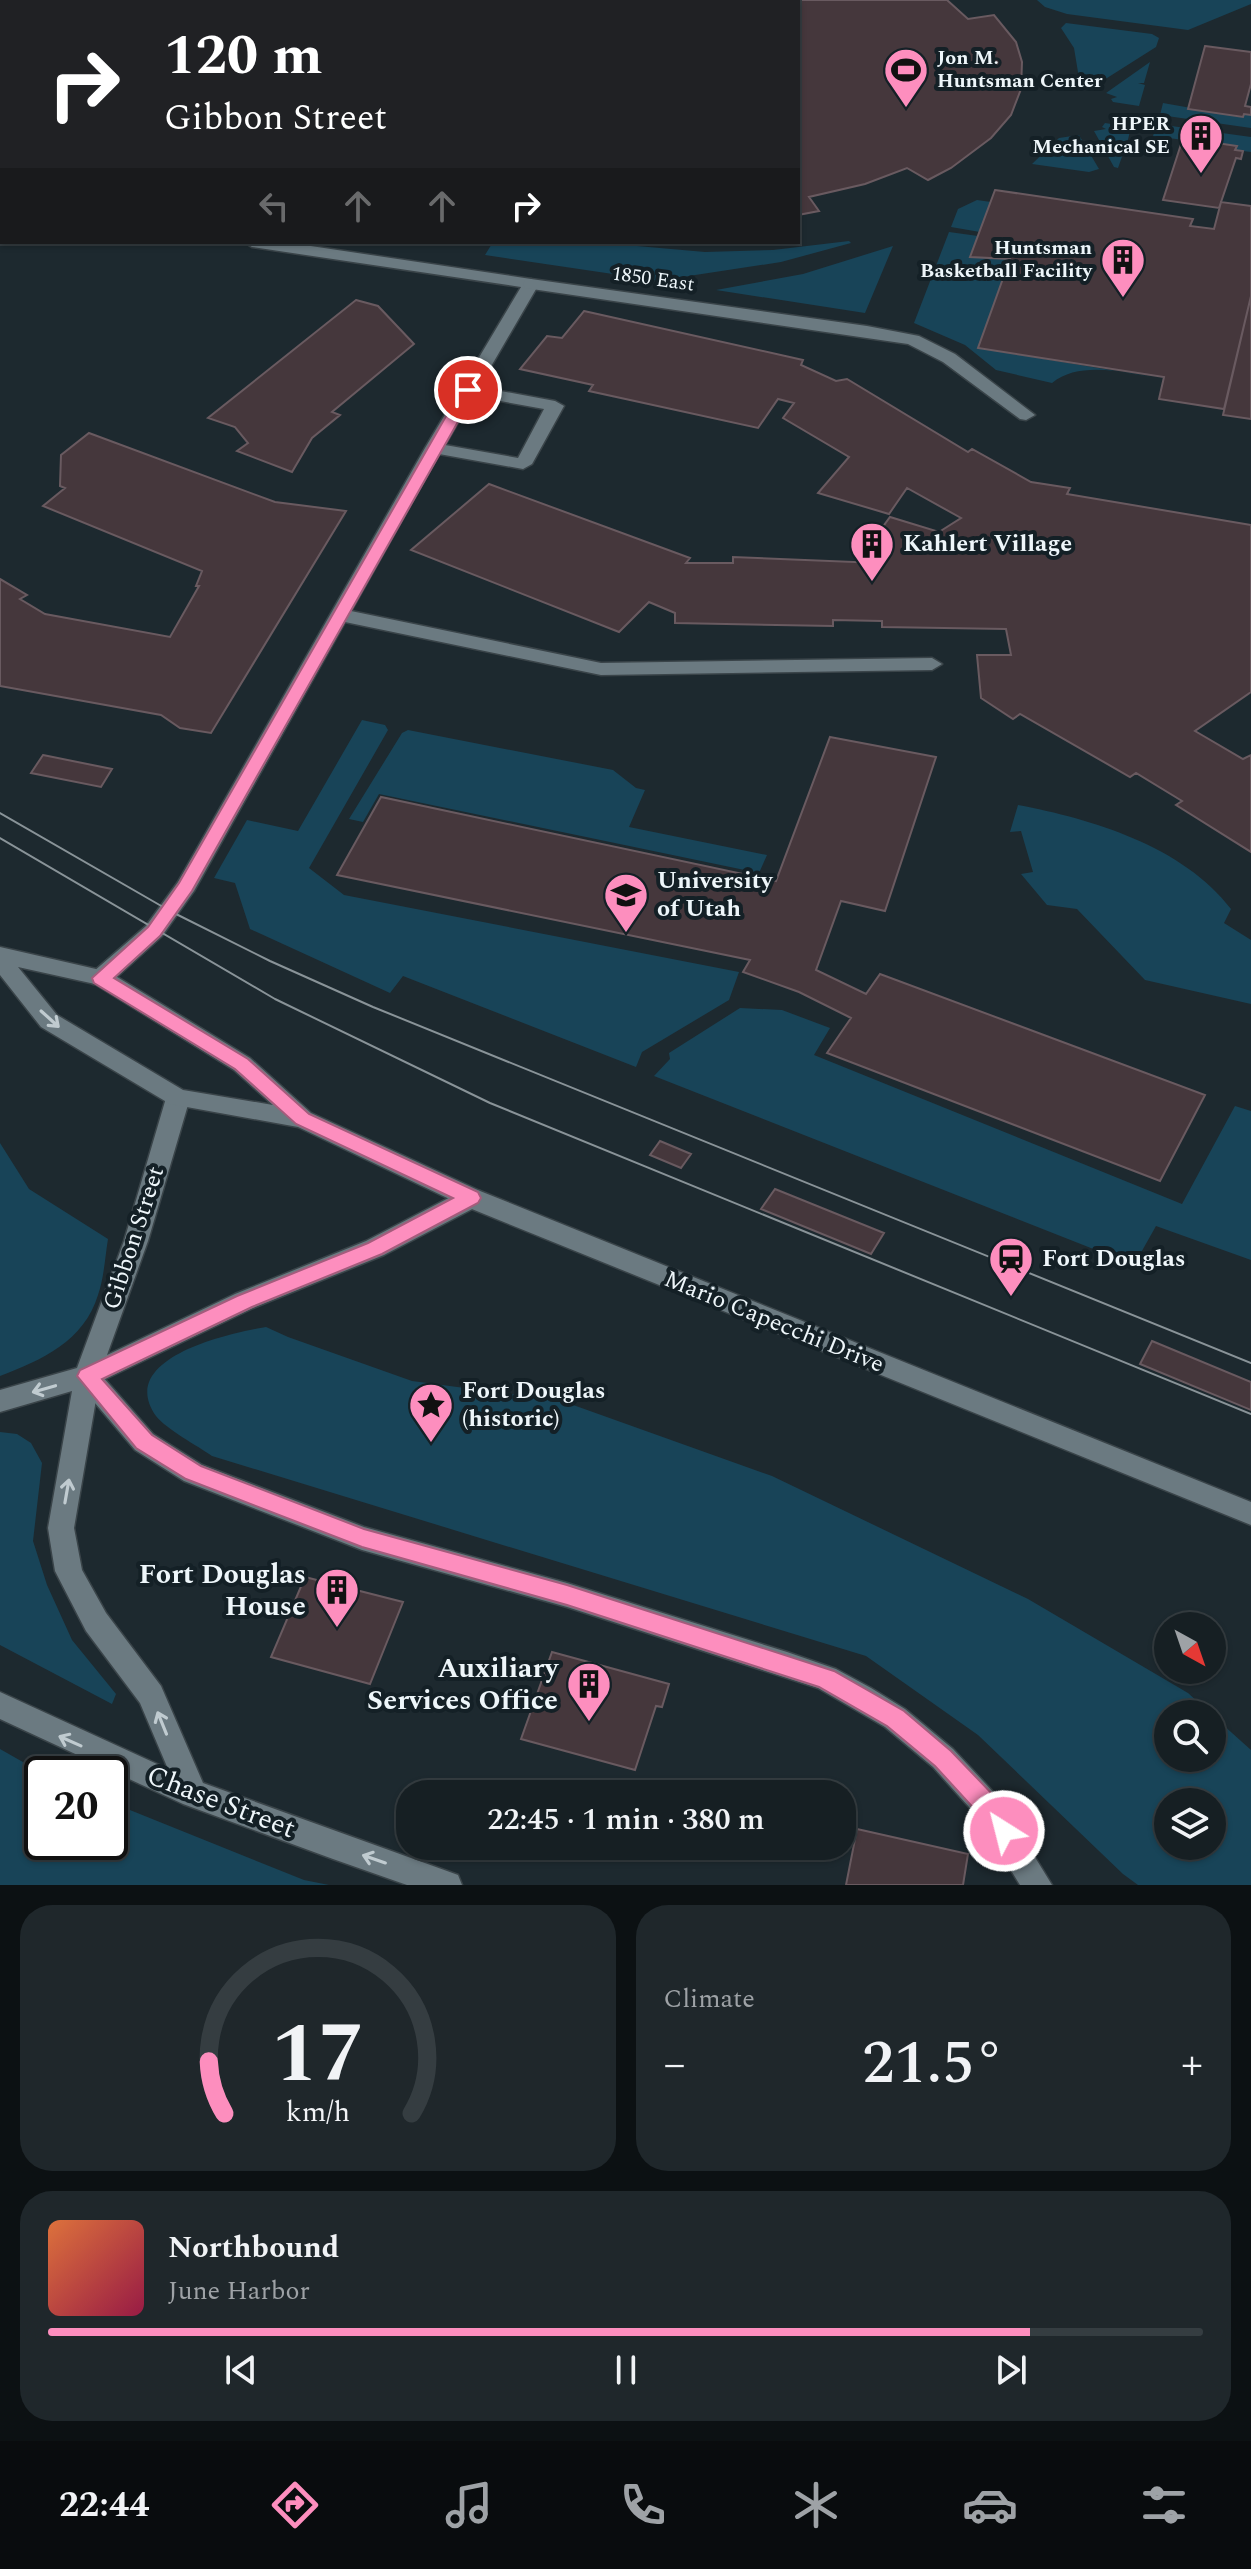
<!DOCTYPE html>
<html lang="en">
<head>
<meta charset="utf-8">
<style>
  body { margin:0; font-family:Spectral,serif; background:#1f272b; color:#f1f3f6; height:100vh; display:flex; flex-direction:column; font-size:30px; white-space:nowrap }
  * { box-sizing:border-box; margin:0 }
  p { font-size:26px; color:#9ea2a6 }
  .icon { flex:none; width:44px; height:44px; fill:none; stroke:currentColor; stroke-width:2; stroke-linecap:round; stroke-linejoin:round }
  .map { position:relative; height:1885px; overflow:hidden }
  .panel { display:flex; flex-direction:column; gap:20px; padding:20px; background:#0c1113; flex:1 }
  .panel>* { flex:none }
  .guide { position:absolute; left:0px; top:0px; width:800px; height:244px; box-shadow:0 2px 6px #0004,0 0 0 2px #353d41; background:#202124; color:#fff; overflow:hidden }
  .needle { width:52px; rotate:140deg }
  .tools { position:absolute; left:1154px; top:1612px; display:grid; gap:16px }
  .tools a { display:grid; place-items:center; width:72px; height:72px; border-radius:50%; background:#161f23; box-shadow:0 2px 6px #0004,0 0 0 2px #353d41; font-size:40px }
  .speed { position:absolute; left:24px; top:1756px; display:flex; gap:16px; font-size:40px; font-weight:700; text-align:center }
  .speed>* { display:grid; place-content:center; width:104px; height:104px; border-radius:50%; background:#161f23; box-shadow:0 2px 6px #0004,0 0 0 2px #353d41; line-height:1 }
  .speed .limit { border:4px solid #111; border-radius:12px; background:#fff; color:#111 }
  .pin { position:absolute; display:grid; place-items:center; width:68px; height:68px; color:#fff; margin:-34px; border:4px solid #fff; border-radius:50%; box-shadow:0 2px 8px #0007 }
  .me { position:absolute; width:88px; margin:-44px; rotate:324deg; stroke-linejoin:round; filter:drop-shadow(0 0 6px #0008) }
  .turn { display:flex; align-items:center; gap:28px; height:168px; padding:0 32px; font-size:36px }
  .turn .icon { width:104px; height:104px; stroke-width:2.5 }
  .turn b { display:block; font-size:56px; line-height:68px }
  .lanes { display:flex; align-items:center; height:76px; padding:0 32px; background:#0003; justify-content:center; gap:40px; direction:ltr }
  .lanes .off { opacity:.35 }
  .big { font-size:60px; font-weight:600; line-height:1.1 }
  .panel .tile { flex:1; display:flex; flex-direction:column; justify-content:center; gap:12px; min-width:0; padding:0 28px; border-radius:32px; background:#1f272b }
  .panel .dial { align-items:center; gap:0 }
  .dial svg { height:208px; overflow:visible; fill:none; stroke:#353d41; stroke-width:7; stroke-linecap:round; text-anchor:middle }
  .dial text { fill:#f1f3f6; stroke:none }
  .song { display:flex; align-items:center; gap:24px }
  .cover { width:96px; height:96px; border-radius:12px; background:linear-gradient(135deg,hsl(20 70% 55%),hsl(340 70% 35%)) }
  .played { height:8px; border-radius:4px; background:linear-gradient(90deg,#fd8ebe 85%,#353d41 85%) }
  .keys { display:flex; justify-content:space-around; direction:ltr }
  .heat { display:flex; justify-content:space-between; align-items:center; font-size:44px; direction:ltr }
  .panel .tiles { flex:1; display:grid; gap:20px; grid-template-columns:1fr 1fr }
  .tile:last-child { grid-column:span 2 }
  .trip { position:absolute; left:396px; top:1780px; width:460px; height:80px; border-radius:32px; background:#161f23; box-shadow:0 2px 6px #0004,0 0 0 2px #353d41; font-weight:600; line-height:80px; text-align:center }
  .menu { display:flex; height:128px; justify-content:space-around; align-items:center; background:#090c0e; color:#9ea2a6 }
  .menu .icon { width:56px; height:56px }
  .menu .on { color:#fd8ebe }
  .menu b { font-size:36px; color:#f1f3f6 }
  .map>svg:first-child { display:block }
  .green { fill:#184458; fill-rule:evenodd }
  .building { fill:#45373c; stroke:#695a60; stroke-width:2 }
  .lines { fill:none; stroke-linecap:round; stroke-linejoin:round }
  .service-casing { stroke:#3a4449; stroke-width:3 }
  .pedestrian-casing { stroke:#3a4449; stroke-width:3 }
  .minor-casing { stroke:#3a4449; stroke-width:3 }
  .tertiary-casing { stroke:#3a4449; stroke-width:3 }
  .secondary-casing { stroke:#3a4449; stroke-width:3 }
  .service { fill:#6b7a81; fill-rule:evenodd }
  .pedestrian { fill:#6b7a81; fill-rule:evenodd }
  .minor { fill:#6b7a81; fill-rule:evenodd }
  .tertiary { fill:#6b7a81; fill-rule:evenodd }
  .secondary { fill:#6b7a81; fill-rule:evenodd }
  .tram { stroke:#899398; stroke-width:2 }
  .oneway { stroke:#c0cbd0 }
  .route { fill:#fd8ebe; stroke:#a45c7c; stroke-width:2 }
  .labels { text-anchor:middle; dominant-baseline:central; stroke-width:8; stroke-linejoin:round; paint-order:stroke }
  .far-poi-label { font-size:20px; font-weight:bold; fill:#eef6fa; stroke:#142026; text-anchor:end }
  .far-street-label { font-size:20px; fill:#eef6fa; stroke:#142026 }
  .poi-label { font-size:24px; font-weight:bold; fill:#eef6fa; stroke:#142026; text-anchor:start }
  .street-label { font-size:24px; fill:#eef6fa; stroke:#142026 }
  .near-poi-label { font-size:28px; font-weight:bold; fill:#eef6fa; stroke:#142026; text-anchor:end }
  .near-street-label { font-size:28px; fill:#eef6fa; stroke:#142026 }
</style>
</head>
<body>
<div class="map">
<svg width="1251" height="1885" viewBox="0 0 1251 1885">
  <rect width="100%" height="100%" fill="#1d292f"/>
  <path class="green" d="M1037,0h214v4l-63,26 -121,-16 -22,-7z
    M1066,23l86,11 7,4 -3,9 -60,38 -17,-7 -5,-30 -13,-20z
    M1150,62l-6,21h-6l7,2 -6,21 -26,-4 -2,-3 6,-2 -11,-4z
    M1163,103l79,14 2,-3 7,1v13l-91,-13z
    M1105,123l26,4 -5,21 -8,1 6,2 -6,17 -4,-1 -20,-36 12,-2 -4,-2z
    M1157,124l94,13v15l-16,-2 2,-3 -84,-11z
    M1079,135l20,34 -10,3 -57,-8 27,-26z
    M977,200l14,2 -11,30 -29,-5 7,-18z
    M949,232l29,4 -7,21 39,2 -32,89 186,31c-34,-5 -83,-20 -112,4l-56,-13 -31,-25 -51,-22z
    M849,241l2,2 -70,19 -112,17 -2,3 -182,-27 8,-13h99l113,10 68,-2z
    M893,246l-28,67 -149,-23 87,-16z
    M362,720l23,5 3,5 -79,138 35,27 395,77 -10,28 -87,52 -6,15 -233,-91 -13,17 -140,-64 -15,-46 -21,-5 33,-58 51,11z
    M408,730l205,40 23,18 9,2 -16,37 138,28 -8,18 -380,-79 -16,28 -14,-3 53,-86z
    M1018,805c74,14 165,41 213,104l-7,14 27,17v64l-106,-24 -68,-71 -30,-4 -26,-31 12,-2 -12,-41 -11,1z
    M740,1008l42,2 48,18 -16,27 368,149 53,-98 16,5v149l-95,-34 -22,39 -480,-189 16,-17 -1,-6z
    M0,1143l29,46 79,50c-3,18 -4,39 -10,56 -14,46 -56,65 -98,81z
    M266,1327l22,10 124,44 150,20 210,75 256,123 160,94 23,21h-43v44h44v-43l39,35v135h-113l-15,-11 -145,-139 -112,-79 -654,-200c-14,-10 -46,-27 -56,-40 -41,-58 74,-83 110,-89zM1168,1802h44v44h-44z
    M0,1432l17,2 14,9 11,20 -9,78 14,44 25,55 44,54 -4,10 -112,-59z
    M0,1749l44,25 -2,68h68v-40l194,78 25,5h-329z"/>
  <path class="building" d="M430,0h517l21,19 26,-4 22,27 6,20 -1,27 -10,26 -20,23 -40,30 -23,12 -21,-12 -42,16 -56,13 10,14 -21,4v-213h-370z
    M1205,46l46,6v32l-6,22 6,1v8l-7,-1 -1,3 -55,-8z
    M1183,138l54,8 -2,4 8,1 -2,8 -5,-1 -17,50 -56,-8z
    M995,190l198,29 -3,7 24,3 7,-27 30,4v90l-27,113 -65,-10 5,-22 -186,-29 32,-89 -40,-2z
    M1251,296v123l-28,-4z
    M356,300l22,6 36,38 -82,68 8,3 -28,23 -20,34 -55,-21 11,-8 -13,-16 -27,-9z
    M584,311l219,49 -2,5 35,16 11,-2 121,73 4,-3 59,33 39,6 -3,6 184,31v167l-56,39 48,28 8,-4v97l-75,-47 6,-4 -46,-28 -6,4 -110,-63 -7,5 -32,-21 -4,-43h34l-5,-26 -124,-2v-6l-49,-1v6l-158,-3v-10l-26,-11 -30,30 -208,-82 78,-66 201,74 -4,5h47v-6l145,6v-5h5l3,-6 -20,-2 24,-33 49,15 22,-14 -54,-30 -18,26 -71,-21 31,-36 -66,-39 11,-15 -16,-4 -20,29 -169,-37 4,-6 -73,-16 27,-33 15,2z
    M89,433l186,69 71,9 -135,222 -31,-5 -19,-13 -161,-29v-107l27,16 -7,4 25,15 125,23 29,-51h-3l6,-15 -159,-65 22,-18 -5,-2 1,-31z
    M830,737l106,20 -51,154 -44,-10 -25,69 50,24 14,-20 325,121 -45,86 -333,-128 24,-35 -52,-26 -56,-20 7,-12 -413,-85 44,-78 395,84z
    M43,755l69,14 -11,18 -70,-14z
    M660,1141l31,13 -10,14 -31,-13z
    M775,1189l109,44 -13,21 -110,-45z
    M1152,1341l99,41v28l-111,-46z
    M305,1577l98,25 -33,82 -99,-27z
    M552,1652l117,32 -7,23 -6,-1 -21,64 -114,-31z
    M857,1829l111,25 -5,31h-117z"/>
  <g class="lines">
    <g class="service-casing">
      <path id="service" d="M0,200h2v10h-2z
        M244,242h40l247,37 8,5 -60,103 76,14 9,5 -32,58 -9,5 -84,-15 -88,157 250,52 331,-5 10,6 -10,6 -331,5 -256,-53 -151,269 -32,45 -53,48h-16l-3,-6 3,-6 53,-46 32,-44 247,-434 96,-161 -269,-40zM473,396l71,13 -26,49 -73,-13z
        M87,1365l9,4 57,65 49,31 162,62 203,56 220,69 49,17 35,19 34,21 48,40 45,48 54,88h-32l-42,-68 -45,-50 -48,-40 -67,-39 -251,-81 -205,-57 -178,-69 -49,-31 -57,-67 -4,-7 4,-7z"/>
    </g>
    <g class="pedestrian-casing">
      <path id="pedestrian" d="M531,279l336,47 52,10 36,18 80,61 -9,5 -6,-1 -77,-57 -35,-18 -383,-56 -2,-4 2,-4z"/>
    </g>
    <g class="minor-casing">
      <path id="minor" d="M178,1089l8,3 4,6 -42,143 -41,114 128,-61 131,-53 96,-50 9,-2 9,2 3,7 -3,7 -96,50 -131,53 -154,74 -25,146 8,42 24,43 55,73 42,97 244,88 11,4 4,10h-55l-74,-26 -150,-55 -183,-85v-27l168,77 -28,-66 -54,-72 -31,-60 -7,-43 24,-137 -72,21v-22l77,-22 47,-127 42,-143 4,-6z"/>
    </g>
    <g class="tertiary-casing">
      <path id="tertiary" d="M159,0h15l-16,2z
        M2,88v11l-2,1v-11z
        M2,190v12l-2,1v-12z"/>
    </g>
    <g class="secondary-casing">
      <path id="secondary" d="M0,947l109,25 141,86 61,55 169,78 771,311v23l-789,-320 -164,-78 -128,-23 -129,-77 -41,-52zM18,967l77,17 139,86 39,35 -90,-15 -126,-75z"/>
    </g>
    <use href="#service" class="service"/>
    <use href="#pedestrian" class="pedestrian"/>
    <use href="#minor" class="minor"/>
    <use href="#tertiary" class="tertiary"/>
    <use href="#secondary" class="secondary"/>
    <path class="tram" d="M0,159l2,-3
      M0,813l170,98 100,50 103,46 878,356
      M0,838l275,161 215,104 761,311"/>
  </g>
  <defs><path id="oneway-shaft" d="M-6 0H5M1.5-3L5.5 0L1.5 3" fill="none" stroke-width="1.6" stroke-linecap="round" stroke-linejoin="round" transform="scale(2)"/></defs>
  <g class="oneway">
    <use href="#oneway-shaft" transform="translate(50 1019) rotate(42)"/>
    <use href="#oneway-shaft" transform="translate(44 1389) rotate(164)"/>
    <use href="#oneway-shaft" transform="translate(67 1491) rotate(-80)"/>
    <use href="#oneway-shaft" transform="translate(162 1723) rotate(-112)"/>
    <use href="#oneway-shaft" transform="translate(70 1741) rotate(-156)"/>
    <use href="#oneway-shaft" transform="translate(374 1859) rotate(-161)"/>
  </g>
  <path class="route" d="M468,385l8,5 -284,501 -32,45 -46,42 134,81 61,55 169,78 3,6 -3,5 -96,51 -130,53 -150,72 50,56 49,31 163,63 203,56 267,86 70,40 47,40 46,48 19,32 -3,8 -9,3 -9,-3 -15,-24 -45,-49 -48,-40 -68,-39 -252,-82 -205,-58 -176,-68 -50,-31 -59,-72 3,-6 157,-74 131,-53 85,-45 -157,-74 -61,-55 -141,-86 -2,-5 56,-51 31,-44 282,-493z"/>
  <defs>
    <g id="stadium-pin" transform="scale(2.3)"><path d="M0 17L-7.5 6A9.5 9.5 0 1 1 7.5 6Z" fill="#fd8ebe" stroke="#142026"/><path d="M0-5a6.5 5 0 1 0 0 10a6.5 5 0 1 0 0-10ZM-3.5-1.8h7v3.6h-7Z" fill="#111"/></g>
    <g id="building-pin" transform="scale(2.3)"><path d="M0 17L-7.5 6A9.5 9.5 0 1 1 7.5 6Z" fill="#fd8ebe" stroke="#142026"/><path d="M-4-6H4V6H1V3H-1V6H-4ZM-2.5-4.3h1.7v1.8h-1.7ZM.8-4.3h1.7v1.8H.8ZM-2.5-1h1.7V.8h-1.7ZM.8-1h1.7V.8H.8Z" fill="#111"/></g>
    <g id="university-pin" transform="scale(2.3)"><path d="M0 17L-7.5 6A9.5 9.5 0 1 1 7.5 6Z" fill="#fd8ebe" stroke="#142026"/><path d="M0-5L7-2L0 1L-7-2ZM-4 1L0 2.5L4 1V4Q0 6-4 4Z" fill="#111"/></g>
    <g id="station-pin" transform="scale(2.3)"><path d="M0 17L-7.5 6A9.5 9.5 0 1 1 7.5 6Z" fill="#fd8ebe" stroke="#142026"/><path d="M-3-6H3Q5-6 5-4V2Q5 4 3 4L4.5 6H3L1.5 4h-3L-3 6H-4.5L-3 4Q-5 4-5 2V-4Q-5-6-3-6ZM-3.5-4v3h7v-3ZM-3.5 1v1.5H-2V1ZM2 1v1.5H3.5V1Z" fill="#111"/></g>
    <g id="sight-pin" transform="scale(2.3)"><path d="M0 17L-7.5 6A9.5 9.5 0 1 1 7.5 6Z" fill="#fd8ebe" stroke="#142026"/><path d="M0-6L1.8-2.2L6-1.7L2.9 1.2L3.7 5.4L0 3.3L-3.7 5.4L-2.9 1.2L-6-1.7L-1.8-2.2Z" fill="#111"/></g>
  </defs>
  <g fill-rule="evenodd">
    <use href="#stadium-pin" x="906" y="70"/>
    <use href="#building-pin" x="1201" y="136"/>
    <use href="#building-pin" x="1123" y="260"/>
    <use href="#building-pin" x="872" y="544"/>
    <use href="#university-pin" x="626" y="895"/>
    <use href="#station-pin" x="1011" y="1259"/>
    <use href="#sight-pin" x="431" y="1405"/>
    <use href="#building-pin" x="337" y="1590"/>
    <use href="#building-pin" x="589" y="1684"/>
  </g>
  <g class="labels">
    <g class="far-poi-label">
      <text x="937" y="58" text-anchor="start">Jon M.<tspan x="937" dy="23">Huntsman Center</tspan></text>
      <text x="1170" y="124">HPER<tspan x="1170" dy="23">Mechanical SE</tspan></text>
      <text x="1092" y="248">Huntsman<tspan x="1092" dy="23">Basketball Facility</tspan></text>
    </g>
    <g class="far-street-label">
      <text transform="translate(653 279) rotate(8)">1850 East</text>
    </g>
    <g class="poi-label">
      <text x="903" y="544">Kahlert Village</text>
      <text x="657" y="881">University<tspan x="657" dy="28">of Utah</tspan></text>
      <text x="1042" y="1259">Fort Douglas</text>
      <text x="462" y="1391">Fort Douglas<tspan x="462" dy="28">(historic)</tspan></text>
    </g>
    <g class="street-label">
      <text transform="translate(134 1238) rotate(-72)">Gibbon Street</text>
      <text transform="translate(774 1322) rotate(22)">Mario Capecchi Drive</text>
    </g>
    <g class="near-poi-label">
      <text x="306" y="1574">Fort Douglas<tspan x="306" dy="32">House</tspan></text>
      <text x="558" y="1668">Auxiliary<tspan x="558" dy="32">Services Office</tspan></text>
    </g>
    <g class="near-street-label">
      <text transform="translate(221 1802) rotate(21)">Chase Street</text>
    </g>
  </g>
</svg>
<div class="tools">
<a><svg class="needle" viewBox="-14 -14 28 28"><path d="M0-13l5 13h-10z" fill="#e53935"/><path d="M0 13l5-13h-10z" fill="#9ea2a6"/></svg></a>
<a><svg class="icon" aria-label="search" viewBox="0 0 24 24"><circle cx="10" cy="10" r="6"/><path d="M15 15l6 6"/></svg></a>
<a><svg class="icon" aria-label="layers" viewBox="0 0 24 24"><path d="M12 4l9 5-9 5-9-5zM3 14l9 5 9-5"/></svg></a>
</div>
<div class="speed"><div class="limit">20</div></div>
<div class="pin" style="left:468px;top:390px;background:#d93025"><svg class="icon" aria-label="arrive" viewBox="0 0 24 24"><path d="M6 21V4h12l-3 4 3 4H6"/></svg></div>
<svg class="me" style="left:1004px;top:1831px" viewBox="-20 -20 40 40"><circle r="17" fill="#fd8ebe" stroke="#fff" stroke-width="3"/><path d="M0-11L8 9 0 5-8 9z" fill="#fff"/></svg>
<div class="trip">22:45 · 1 min · 380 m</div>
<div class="guide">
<div class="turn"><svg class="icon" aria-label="right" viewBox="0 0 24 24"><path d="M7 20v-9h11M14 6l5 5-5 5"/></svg><div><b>120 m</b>Gibbon Street</div></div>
<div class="lanes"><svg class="icon off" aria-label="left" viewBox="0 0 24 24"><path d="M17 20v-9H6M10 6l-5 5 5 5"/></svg><svg class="icon off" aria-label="ahead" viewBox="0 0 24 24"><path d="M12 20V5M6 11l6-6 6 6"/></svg><svg class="icon off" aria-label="ahead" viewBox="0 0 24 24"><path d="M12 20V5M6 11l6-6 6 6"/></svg><svg class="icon" aria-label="right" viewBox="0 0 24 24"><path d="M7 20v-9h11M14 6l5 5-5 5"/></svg></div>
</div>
</div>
<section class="panel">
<div class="tiles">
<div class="tile dial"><svg viewBox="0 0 100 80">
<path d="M14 69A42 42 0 1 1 86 69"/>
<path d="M14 69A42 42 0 0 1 8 49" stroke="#fd8ebe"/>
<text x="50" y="56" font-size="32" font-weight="700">17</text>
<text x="50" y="72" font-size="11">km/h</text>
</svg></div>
<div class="tile"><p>Climate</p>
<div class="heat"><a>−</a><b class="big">21.5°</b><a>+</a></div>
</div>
<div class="tile">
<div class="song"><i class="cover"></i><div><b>Northbound</b><p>June Harbor</p></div></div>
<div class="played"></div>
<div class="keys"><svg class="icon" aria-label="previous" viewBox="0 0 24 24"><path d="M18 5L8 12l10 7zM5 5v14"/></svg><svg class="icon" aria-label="pause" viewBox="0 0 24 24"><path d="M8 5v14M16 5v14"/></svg><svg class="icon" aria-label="next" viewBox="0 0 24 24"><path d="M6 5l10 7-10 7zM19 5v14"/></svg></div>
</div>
</div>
</section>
<nav class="menu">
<b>22:44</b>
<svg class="icon on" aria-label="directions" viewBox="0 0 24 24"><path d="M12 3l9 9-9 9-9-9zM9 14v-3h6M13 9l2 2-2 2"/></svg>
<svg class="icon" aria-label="music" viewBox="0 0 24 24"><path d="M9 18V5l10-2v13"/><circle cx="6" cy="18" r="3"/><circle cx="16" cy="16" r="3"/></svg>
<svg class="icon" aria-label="phone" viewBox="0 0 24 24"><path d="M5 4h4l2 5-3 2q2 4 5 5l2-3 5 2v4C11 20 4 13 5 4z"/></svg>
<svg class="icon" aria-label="climate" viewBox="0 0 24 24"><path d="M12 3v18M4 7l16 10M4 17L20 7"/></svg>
<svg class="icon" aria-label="car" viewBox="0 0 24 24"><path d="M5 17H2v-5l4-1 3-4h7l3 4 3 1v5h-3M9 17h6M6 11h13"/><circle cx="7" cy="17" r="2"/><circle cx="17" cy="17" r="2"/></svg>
<svg class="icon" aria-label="filters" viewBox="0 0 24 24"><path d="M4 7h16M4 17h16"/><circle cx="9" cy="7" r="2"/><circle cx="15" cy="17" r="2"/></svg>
</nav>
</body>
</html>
